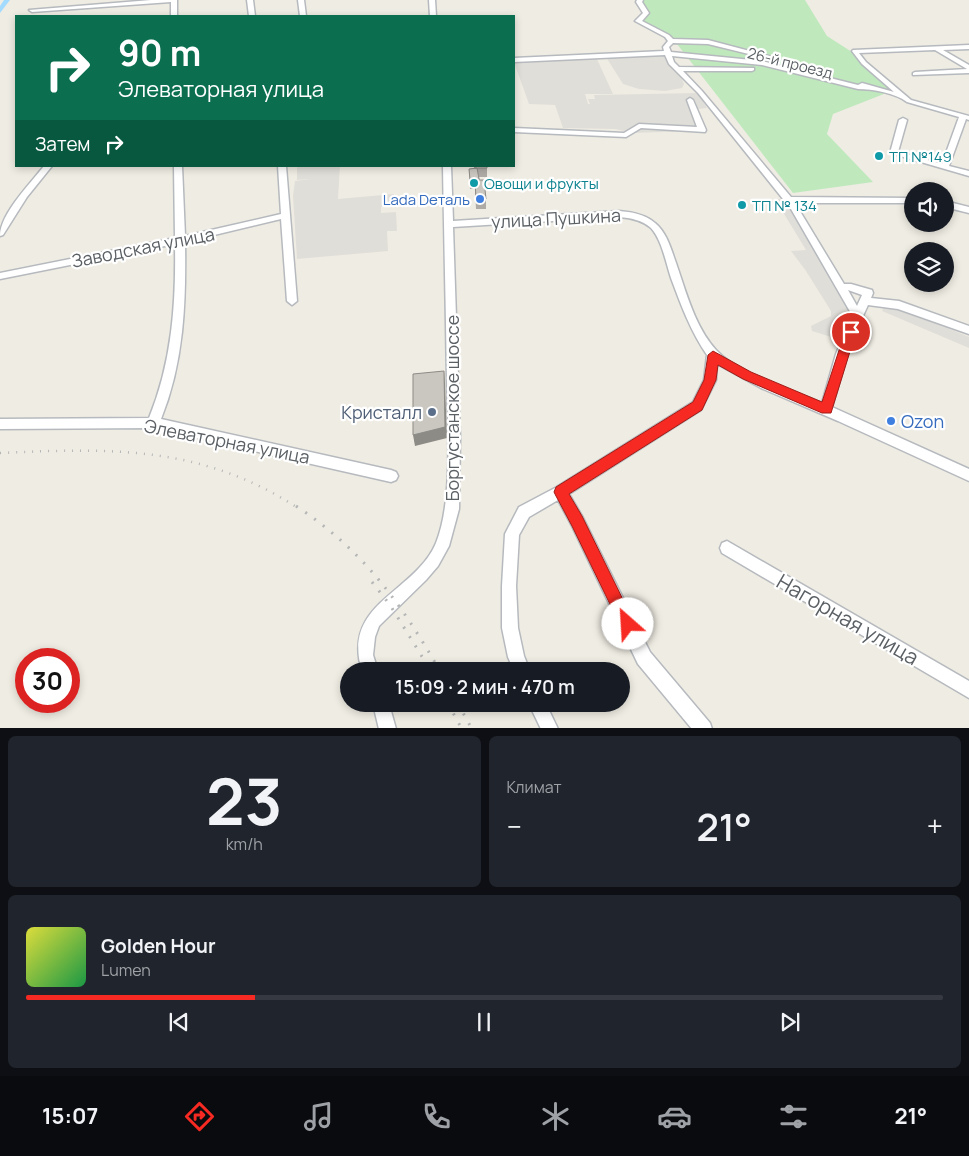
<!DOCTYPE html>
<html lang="ru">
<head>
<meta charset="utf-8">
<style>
  body { margin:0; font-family:Manrope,sans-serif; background:#20242c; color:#f1f3f6; height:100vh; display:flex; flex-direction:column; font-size:19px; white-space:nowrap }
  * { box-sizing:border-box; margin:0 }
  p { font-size:16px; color:#9ea1a6 }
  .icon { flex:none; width:28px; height:28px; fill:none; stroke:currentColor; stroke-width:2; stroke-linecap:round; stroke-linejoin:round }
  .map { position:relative; height:728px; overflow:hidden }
  .drawer { display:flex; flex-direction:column; gap:8px; padding:8px; background:#0d0f14; flex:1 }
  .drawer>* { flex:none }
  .banner { position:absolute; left:15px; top:15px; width:500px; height:152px; border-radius:0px; box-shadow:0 2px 8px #0003; background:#0b6e4f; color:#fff; overflow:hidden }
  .controls { position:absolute; left:904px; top:182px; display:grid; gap:10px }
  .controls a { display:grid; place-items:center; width:50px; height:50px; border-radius:50%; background:#171b24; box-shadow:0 2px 8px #0003; font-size:25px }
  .speed { position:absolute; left:15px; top:648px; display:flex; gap:10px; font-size:25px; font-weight:700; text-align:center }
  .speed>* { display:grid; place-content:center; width:65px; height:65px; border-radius:50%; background:#171b24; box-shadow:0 2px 8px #0003; line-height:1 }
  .speed .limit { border:8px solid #d22; background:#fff; color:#111 }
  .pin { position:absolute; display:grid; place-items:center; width:42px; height:42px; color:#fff; margin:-21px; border:2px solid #fff; border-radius:50%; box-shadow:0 1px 5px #0007 }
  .me { position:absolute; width:55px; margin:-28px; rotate:334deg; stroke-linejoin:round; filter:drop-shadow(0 0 4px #0008) }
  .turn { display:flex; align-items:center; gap:18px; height:105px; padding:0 20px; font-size:22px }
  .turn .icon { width:65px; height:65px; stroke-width:2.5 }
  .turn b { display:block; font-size:35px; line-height:42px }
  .then { display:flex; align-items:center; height:48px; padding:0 20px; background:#0003; gap:10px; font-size:19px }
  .big { font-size:38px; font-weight:600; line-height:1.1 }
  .drawer .tile { flex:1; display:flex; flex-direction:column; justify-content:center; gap:8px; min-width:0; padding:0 18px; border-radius:8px; background:#20242c }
  .drawer .dial { align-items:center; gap:0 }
  .dial b { font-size:65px; line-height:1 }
  .song { display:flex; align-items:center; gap:15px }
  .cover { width:60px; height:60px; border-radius:8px; background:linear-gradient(135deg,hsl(60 70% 55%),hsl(140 70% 35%)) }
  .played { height:5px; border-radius:2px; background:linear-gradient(90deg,#f62a22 25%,#363941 25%) }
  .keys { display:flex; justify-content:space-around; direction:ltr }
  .heat { display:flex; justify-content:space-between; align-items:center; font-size:28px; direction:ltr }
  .drawer .tiles { flex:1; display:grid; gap:8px; grid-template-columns:1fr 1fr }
  .tile:last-child { grid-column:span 2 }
  .trip { position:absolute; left:340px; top:662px; width:290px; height:50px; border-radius:25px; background:#171b24; box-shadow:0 2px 8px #0003; font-weight:600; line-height:50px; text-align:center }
  .tabs { display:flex; height:80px; justify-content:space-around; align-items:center; background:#090b0e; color:#9ea1a6 }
  .tabs .icon { width:35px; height:35px }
  .tabs .current { color:#f62a22 }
  .tabs b { font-size:22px; color:#f1f3f6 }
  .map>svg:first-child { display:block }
  .industrial { fill:#e0ded8 }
  .green { fill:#bfe9bd }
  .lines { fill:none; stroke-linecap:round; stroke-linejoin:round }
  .river { fill:#a3dbff; fill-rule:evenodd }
  .minor-casing { stroke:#b6babe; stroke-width:3 }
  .minor { fill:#fff; fill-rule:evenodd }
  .rail-far1 { stroke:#b5b6b6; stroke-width:2.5; stroke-dasharray:1 7; stroke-linecap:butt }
  .rail { stroke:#b5b6b6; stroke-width:3; stroke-dasharray:2 9; stroke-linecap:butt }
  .wall { fill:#aeaaa5 }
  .shaded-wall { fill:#8d8b86 }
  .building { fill:#cac6c0; stroke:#8d8b86 }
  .route { fill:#f62a22; stroke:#a01b16 }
  .culture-dot { fill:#0f9aa8; stroke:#fff; stroke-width:2 }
  .shop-dot { fill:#3f7fe0; stroke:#fff; stroke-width:2 }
  .service-dot { fill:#5c6f8a; stroke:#fff; stroke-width:2 }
  .labels { text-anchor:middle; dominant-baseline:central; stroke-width:4.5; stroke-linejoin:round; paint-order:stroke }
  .far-street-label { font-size:15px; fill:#5b6065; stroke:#fff }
  .far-culture-label { font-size:15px; fill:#0d838f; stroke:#fff; text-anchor:start }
  .far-shop-label { font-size:15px; fill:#366cbe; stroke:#fff; text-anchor:end }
  .street-label { font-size:18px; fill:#5b6065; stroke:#fff }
  .service-label { font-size:18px; fill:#4e5e75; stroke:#fff; text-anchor:end }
  .shop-label { font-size:18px; fill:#366cbe; stroke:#fff; text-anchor:start }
  .near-street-label { font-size:21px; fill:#5b6065; stroke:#fff }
</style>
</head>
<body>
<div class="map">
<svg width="969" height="729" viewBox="0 0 969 729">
  <rect width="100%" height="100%" fill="#efece3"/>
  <path class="industrial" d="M664,55l17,22 3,7 -2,4 -17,3 -26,-2 -16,-5 -17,-27z
    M596,57l17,37h-28l3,10h2l-2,-5h7l-1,-4 104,-2 9,15 -10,1 8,18 -10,4 -63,2 -17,-4 -52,-1 -8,-23 -26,-1 -15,-42z
    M297,166h43l-2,33 56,-5v11l-13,2v6l15,-1 1,19h-10l1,20 -91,8 -4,-63 2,-15 16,-2 -14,1z
    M775,199h11l65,114 -7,28 -32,-10 -1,-5 20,-10v-5l-25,-40 -15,-20 15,-1z
    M885,305l14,3 70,29v11l-87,-37z"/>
  <path class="green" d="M639,0h166l22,36 25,16 10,11 32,27 -61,24 -6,20 46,48 -80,11 -116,-149 -43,-23 9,-9 -6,-8z"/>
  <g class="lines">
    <path class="river" d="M4,0h6l-10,13v-7z"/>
    <g class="minor-casing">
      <path id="minor" d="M151,0h26v16h-6v-14l-139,10 -3,-2z
        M247,0h6l2,16h-6z
        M298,0h6l2,16h-6z
        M429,0h6l1,16h-6z
        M637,0h6l-1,2 7,11 -7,8 27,14 4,4 35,1 72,19 -3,2 -69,-17 -35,-1 -4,4 2,5 91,9 96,24 4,-2 32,9 -32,-28 -10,-13 1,-1 116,-5v4l-26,1 26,15v8l-56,2v-2l2,-1 52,-3 -32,-19 -76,3 7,9 45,38 58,16v4l-3,-1 -17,47 20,5v5l-79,-23 9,-33 4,-2 4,2 -9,32 44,12 17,-47 -52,-15c-12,-9 -34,-13 -49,-13l-96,-24 -90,-9 2,6 5,5 75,1v2l-2,1h-69l19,20 89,106 121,1v5h-117l49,81h7l21,6 1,3 -2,5 28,3 70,25v8l-71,-25 -30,-4 -16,35 -20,67 137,62v12l-131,-60 -77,-33 -44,-24 -1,16 -15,30 -132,84 13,22 68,136 60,71 2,6h-20l-54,-65 -66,-138 -14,-26 -29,17 -10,18 -3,51 2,42 6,28 6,15h-16l-6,-14 -6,-29v-42l3,-52 14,-27 36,-19 138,-86 11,-22 3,-25c-16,-23 -26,-50 -36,-77 -5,-15 -9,-38 -20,-50 -9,-8 -20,-10 -32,-11l-166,10 7,211 -1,71 -10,37 -11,20 -12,14 -47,46 -4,11 -2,18 5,16h-16c-21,-68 53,-78 74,-128 17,-42 12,-115 11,-162 -1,-71 -3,-143 -4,-215h8l2,55 166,-10c12,1 26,3 36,12 12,10 16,26 21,40 10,29 19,64 40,87 22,24 75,40 106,53l14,-49 16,-39 -61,-106 -93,-116 -29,-29 -4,-9 -151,7v-4l150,-7 -1,-4 5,-6 -3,-4 -30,-16 8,-8 -7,-11zM848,290l14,5 -5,11z
        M690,98l3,2 13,30 -1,2 -64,-4 -15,9 -112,-5v-4l110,5 15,-9 58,3 -10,-27z
        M44,166h8l-25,31 -24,38 -3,1c0,-22 30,-52 44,-70z
        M174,166h8l3,70 96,-22 -3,-48h8l11,135 -5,4 -5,-4 -6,-82 -96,23c1,61 -1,120 -24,177l230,51 5,2 2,4 -2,4 -5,2 -238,-54 -153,1v-10l149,-1c23,-56 27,-114 26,-174l-175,35v-6l175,-35z
        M945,201l24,6v6l-24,-6z
        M727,541l242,140v17l-247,-145 -2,-5 2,-5z
        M373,704h16l7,25h-17z
        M529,704h17l12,25h-17z"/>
    </g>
    <use href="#minor" class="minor"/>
    <path class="rail-far1" d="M0,453c110,-5 201,-8 298,55"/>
    <path class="rail" d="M296,506c68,45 104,96 144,165
      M372,582l18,23 41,66
      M448,704l14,25
      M458,704l14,25"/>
  </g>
  <path class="wall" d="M474,166h13v11h-8l7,22v10h-10l-1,-20h-5l-1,-20 5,-1z"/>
  <path class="shaded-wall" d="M444,371l1,12 2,55 -32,8 -2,-11z"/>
  <path class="building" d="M475,166h12v2h-12z
    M477,168l2,11 -9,1 -1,-11z
    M475,180h9l2,19 -10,1z
    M444,371l1,56 -32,8v-61z"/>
  <path class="route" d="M851,328l5,4 -25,81h-9l-79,-34 -25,-14 -2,15 -14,30 -133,84 13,22 53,108 -2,5 -5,3 -6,-3 -50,-103 -16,-30 -2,-4 2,-5 137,-85 11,-22 4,-25 5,-4 38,21 71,30 23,-70z"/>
  <g class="culture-dot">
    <circle cx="879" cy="156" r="5"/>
    <circle cx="474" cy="183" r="5"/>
    <circle cx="742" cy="205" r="5"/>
  </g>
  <g class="shop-dot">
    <circle cx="480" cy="199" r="5"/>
    <circle cx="891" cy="421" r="5"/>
  </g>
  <circle class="service-dot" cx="432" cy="412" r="5"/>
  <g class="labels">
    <g class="far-street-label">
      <text transform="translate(790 63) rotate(14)">26-й проезд</text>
    </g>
    <g class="far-culture-label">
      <text x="889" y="156">ТП №149</text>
      <text x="484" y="183">Овощи и фрукты</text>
      <text x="752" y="205">ТП № 134</text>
    </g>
    <g class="far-shop-label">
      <text x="470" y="199">Lada Dеталь</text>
    </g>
    <g class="street-label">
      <text transform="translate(556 218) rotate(-3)">улица Пушкина</text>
      <text transform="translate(143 247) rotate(-11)">Заводская улица</text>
      <text transform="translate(452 408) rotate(-90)">Боргустанское шоссе</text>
      <text transform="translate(227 441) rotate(11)">Элеваторная улица</text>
    </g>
    <g class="service-label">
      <text x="422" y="412">Кристалл</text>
    </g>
    <g class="shop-label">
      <text x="901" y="421">Ozon</text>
    </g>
    <g class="near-street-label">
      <text transform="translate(848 619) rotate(30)">Нагорная улица</text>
    </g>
  </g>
</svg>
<div class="controls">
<a><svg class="icon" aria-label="sound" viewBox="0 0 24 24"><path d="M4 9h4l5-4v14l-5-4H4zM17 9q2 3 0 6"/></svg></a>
<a><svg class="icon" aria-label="layers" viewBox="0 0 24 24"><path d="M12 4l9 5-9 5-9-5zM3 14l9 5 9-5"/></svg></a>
</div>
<div class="speed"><div class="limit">30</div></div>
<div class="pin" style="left:851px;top:332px;background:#d93025"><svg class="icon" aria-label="arrive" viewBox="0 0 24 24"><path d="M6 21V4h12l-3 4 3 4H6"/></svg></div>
<svg class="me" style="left:628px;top:624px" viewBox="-20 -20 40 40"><circle r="19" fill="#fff"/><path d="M0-13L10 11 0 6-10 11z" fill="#f62a22"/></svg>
<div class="trip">15:09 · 2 мин · 470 m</div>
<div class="banner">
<div class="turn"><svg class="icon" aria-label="right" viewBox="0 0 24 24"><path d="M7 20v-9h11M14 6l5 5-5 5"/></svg><div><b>90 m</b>Элеваторная улица</div></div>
<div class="then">Затем<svg class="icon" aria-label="right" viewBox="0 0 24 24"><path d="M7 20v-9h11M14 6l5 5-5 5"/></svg></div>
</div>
</div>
<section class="drawer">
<div class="tiles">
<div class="tile dial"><b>23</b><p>km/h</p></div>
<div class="tile"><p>Климат</p>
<div class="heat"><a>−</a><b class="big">21°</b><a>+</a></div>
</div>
<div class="tile">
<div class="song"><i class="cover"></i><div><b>Golden Hour</b><p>Lumen</p></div></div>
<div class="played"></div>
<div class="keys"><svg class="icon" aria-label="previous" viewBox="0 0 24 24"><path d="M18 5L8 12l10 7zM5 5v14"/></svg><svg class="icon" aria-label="pause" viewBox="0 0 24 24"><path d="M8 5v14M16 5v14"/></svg><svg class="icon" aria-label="next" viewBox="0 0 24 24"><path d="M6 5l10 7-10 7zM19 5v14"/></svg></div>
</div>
</div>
</section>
<nav class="tabs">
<b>15:07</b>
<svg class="icon current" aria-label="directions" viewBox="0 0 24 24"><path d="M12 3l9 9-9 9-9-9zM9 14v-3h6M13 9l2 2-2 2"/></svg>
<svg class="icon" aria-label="music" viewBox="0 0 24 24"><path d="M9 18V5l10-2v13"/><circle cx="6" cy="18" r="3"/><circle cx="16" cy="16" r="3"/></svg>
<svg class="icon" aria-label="phone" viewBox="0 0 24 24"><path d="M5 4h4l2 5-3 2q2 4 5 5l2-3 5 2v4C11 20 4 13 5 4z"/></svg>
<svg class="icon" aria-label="climate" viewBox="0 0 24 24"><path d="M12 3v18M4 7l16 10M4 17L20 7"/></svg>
<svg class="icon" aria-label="car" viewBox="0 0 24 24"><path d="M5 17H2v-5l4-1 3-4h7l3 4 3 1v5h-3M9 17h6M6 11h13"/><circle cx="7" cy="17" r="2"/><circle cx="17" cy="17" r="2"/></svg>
<svg class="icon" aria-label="filters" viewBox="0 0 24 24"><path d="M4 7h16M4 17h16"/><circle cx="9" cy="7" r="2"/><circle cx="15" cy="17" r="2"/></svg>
<b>21°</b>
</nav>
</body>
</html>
